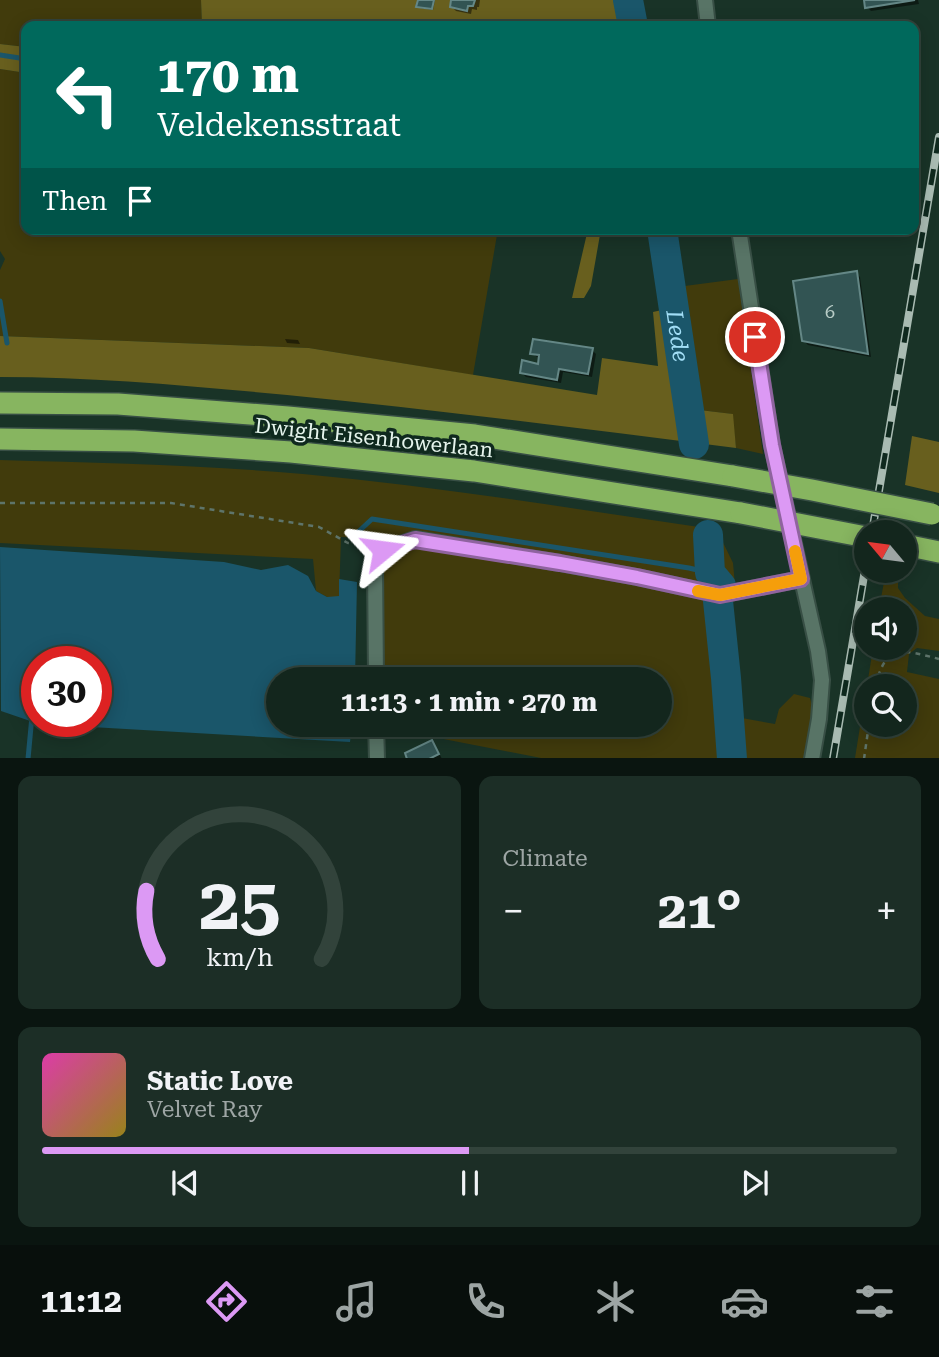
<!DOCTYPE html>
<html lang="en">
<head>
<meta charset="utf-8">
<style>
  body { margin:0; font-family:"Roboto Serif",serif; background:#1c2e26; color:#f1f3f6; height:100vh; display:flex; flex-direction:column; font-size:26px; white-space:nowrap }
  * { box-sizing:border-box; margin:0 }
  p { font-size:23px; color:#9da5a4 }
  .icon { flex:none; width:38px; height:38px; fill:none; stroke:currentColor; stroke-width:2; stroke-linecap:round; stroke-linejoin:round }
  .map { position:relative; height:758px; overflow:hidden }
  .drawer { display:flex; flex-direction:column; gap:18px; padding:18px; background:#0a1510; flex:1 }
  .drawer>* { flex:none }
  .hud { position:absolute; left:21px; top:21px; width:898px; height:214px; border-radius:14px; box-shadow:0 4px 18px #0003,0 0 0 2px #32433b; background:#00695c; color:#fff; overflow:hidden }
  .needle { width:46px; rotate:299deg }
  .tools { position:absolute; left:854px; top:520px; display:grid; gap:14px }
  .tools a { display:grid; place-items:center; width:63px; height:63px; border-radius:50%; background:#13261d; box-shadow:0 4px 18px #0003,0 0 0 2px #32433b; font-size:35px }
  .speed { position:absolute; left:21px; top:646px; display:flex; gap:14px; font-size:35px; font-weight:700; text-align:center }
  .speed>* { display:grid; place-content:center; width:91px; height:91px; border-radius:50%; background:#13261d; box-shadow:0 4px 18px #0003,0 0 0 2px #32433b; line-height:1 }
  .speed .limit { border:10px solid #d22; background:#fff; color:#111 }
  .pin { position:absolute; display:grid; place-items:center; width:60px; height:60px; color:#fff; margin:-30px; border:4px solid #fff; border-radius:50%; box-shadow:0 2px 7px #0007 }
  .me { position:absolute; width:77px; margin:-38px; rotate:74deg; stroke-linejoin:round; filter:drop-shadow(0 0 5px #0008) }
  .turn { display:flex; align-items:center; gap:24px; height:147px; padding:0 21px; font-size:32px }
  .turn .icon { width:91px; height:91px; stroke-width:2.5 }
  .turn b { display:block; font-size:49px; line-height:60px }
  .then { display:flex; align-items:center; height:66px; padding:0 21px; background:#0003; gap:14px; font-size:26px }
  .big { font-size:52px; font-weight:700; line-height:1.1 }
  .drawer .widget { flex:1; display:flex; flex-direction:column; justify-content:center; gap:10px; min-width:0; padding:0 24px; border-radius:14px; background:#1c2e26 }
  .drawer .dial { align-items:center; gap:0 }
  .dial svg { height:182px; overflow:visible; fill:none; stroke:#32433b; stroke-width:7; stroke-linecap:round; text-anchor:middle }
  .dial text { fill:#f1f3f6; stroke:none }
  .song { display:flex; align-items:center; gap:21px }
  .cover { width:84px; height:84px; border-radius:10px; background:linear-gradient(135deg,hsl(320 70% 55%),hsl(50 70% 35%)) }
  .played { height:7px; border-radius:4px; background:linear-gradient(90deg,#dc99f4 50%,#32433b 50%) }
  .keys { display:flex; justify-content:space-around; direction:ltr }
  .heat { display:flex; justify-content:space-between; align-items:center; font-size:38px; direction:ltr }
  .drawer .tiles { flex:1; display:grid; gap:18px; grid-template-columns:1fr 1fr }
  .widget:last-child { grid-column:span 2 }
  .trip { position:absolute; left:266px; top:667px; width:406px; height:70px; border-radius:35px; background:#13261d; box-shadow:0 4px 18px #0003,0 0 0 2px #32433b; font-weight:700; line-height:70px; text-align:center }
  .menu { display:flex; height:112px; justify-content:space-around; align-items:center; background:#080f0c; color:#9da5a4 }
  .menu .icon { width:49px; height:49px }
  .menu .selected { color:#dc99f4 }
  .menu b { font-size:32px; color:#f1f3f6 }
  .map>svg:first-child { display:block }
  .green { fill:#413b0c }
  .forest { fill:#685f1e }
  .water { fill:#1a566a; fill-rule:evenodd }
  .shadow { fill:#0007 }
  .lines { fill:none; stroke-linecap:round; stroke-linejoin:round }
  .stream { stroke:#1a566a; stroke-width:5 }
  .river { stroke:#1a566a; stroke-width:30 }
  .building { fill:#325453; stroke:#648786; stroke-width:2 }
  .street-casing { stroke:#384f45; stroke-width:18 }
  .highway-casing { stroke:#384f45; stroke-width:24 }
  .path { stroke:#5e746a; stroke-width:2.5; stroke-dasharray:5 5; stroke-linecap:butt }
  .street { stroke:#587466; stroke-width:14 }
  .highway { stroke:#87b560; stroke-width:21 }
  .rail-casing { stroke:#a9bbb2; stroke-width:8 }
  .rail { stroke:#0f291e; stroke-width:5; stroke-dasharray:16; stroke-linecap:butt }
  .highway-bridge-casing { stroke:#384f45; stroke-width:24; stroke-linecap:butt }
  .highway-bridge { stroke:#87b560; stroke-width:21 }
  .route-casing { stroke:#8f639f; stroke-width:18 }
  .route { stroke:#dc99f4; stroke-width:12 }
  .slow { stroke:#f59e0b; stroke-width:12 }
  .labels { text-anchor:middle; dominant-baseline:central; stroke-width:7; stroke-linejoin:round; paint-order:stroke }
  .number-label { font-size:18px; fill:#b8ccc6 }
  .street-label { font-size:21px; fill:#e5f4ec; stroke:#0f291e }
  .water-label { font-size:23px; font-style:italic; fill:#a2def6; stroke:#0f291e }
</style>
</head>
<body>
<div class="map">
<svg width="939" height="759" viewBox="0 0 939 759">
  <rect width="100%" height="100%" fill="#193327"/>
  <path class="green" d="M0,0h201l1,26h-176v21l-26,-3z
    M0,69l26,4v156h472l-25,146 -164,-27 -309,-12v-66l5,-11 -5,-8z
    M738,279l25,175 -27,-6 -4,-34 -41,-5 -14,-122z
    M0,460c101,3 203,5 303,14 133,12 264,34 396,53l19,5 15,31 2,22 -21,128 61,11 4,-15 15,-15 16,4 3,11 -8,49h-264l-159,-31v-3h278v-45h-277l1,-140 -43,-2 -2,60h-12l-11,-6 -3,-32 -313,-16z
    M886,571l17,1 -5,7v9l7,10 20,18 14,3v32l-22,-3 -8,6 -2,18 32,7v79h-84l11,-69v35h39v-38h-38l6,-38h32v-39h-26z"/>
  <path class="forest" d="M201,0h436l5,26h-440z
    M0,44l26,3v26l-26,-4z
    M588,229h13l-10,57 -7,12h-12z
    M679,306l12,103 42,5 3,34c-150,-19 -299,-38 -449,-53 -96,-9 -191,-18 -287,-18v-41l309,12 288,47 5,-37 56,8 -5,-54z
    M912,436l27,6v51l-34,-8z"/>
  <path class="water" d="M0,547l224,15 37,8 27,-5 20,11 8,15 11,6 12,-1v-17l18,3 -2,97h-77v45l74,1 -2,17 -311,-18 -38,-13zM37,662h59v59h-59z"/>
  <path class="shadow" d="M419,0h16l-2,10 -13,-2 -2,-2z
    M453,0h27l-1,7h-2v3l-5,-1 -1,5 -15,-3 -4,-4z
    M866,0h52l1,4 -48,7 -4,-4z
    M856,273l4,4 11,80 -63,-12 -5,-5z
    M285,339l13,1 2,4 -13,-1z
    M592,350l4,4 -4,23 -29,-5 -2,11 -35,-6 -5,-5 18,-6 2,-8 -4,-1 -5,-4z
    M432,742l4,5 6,12h-33z"/>
  <g class="lines">
    <path class="stream" d="M0,55l26,4
      M0,301l7,42
      M357,533l15,-14 317,49 21,5
      M28,759l4,-43"/>
    <g class="river">
      <path d="M628,0l5,26"/>
      <path id="s1" d="M662,229l32,215"/>
      <path d="M708,535l2,38 11,13"/>
      <path d="M718,601l8,77 6,81"/>
    </g>
  </g>
  <path class="building" d="M418,0h16l-2,9 -16,-2z
    M451,0h24l-2,6h-5l-1,5 -17,-4z
    M864,0h51l-50,8z
    M857,271l11,83 -66,-13 -9,-60z
    M533,339l60,9 -5,26 -29,-5 -2,11 -37,-7 2,-13 16,4 1,-9 -9,-1z
    M432,740l7,14 -10,5h-22l-2,-6z"/>
  <g class="lines">
    <g class="street-casing">
      <path id="street" d="M705,0l3,26
        M739,229l33,216 46,206 4,29 -3,39 -7,40
        M376,679l-1,-115 8,-14 32,-11 145,24 77,14 83,18 81,-16
        M376,724l1,35"/>
    </g>
    <g class="highway-casing">
      <path id="highway" d="M0,403l118,1 170,13 187,18 258,41
        M0,439l134,2 157,11 183,19 267,42
        M905,545l34,7"/>
    </g>
    <path class="path" d="M0,503h171l148,24 29,16 20,2
      M876,686c9,-44 28,-36 63,-27
      M864,759l5,-35"/>
    <use href="#street" class="street"/>
    <use href="#highway" class="highway"/>
    <g class="rail-casing">
      <path id="rail" d="M872,532l67,-395
        M833,759l33,-195"/>
    </g>
    <use href="#rail" class="rail"/>
    <g class="highway-bridge-casing">
      <path id="highway-bridge" d="M733,476l79,14 120,24
        M741,513l125,24"/>
    </g>
    <use href="#highway-bridge" class="highway-bridge"/>
  </g>
  <g class="lines">
    <g class="route-casing">
      <path id="route" d="M383,550l32,-10 145,23 77,14 83,18 81,-16 -29,-134 -17,-108"/>
    </g>
    <use href="#route" class="route"/>
    <path class="slow" d="M698,591l22,4 81,-16 -6,-28"/>
  </g>
  <g class="labels">
    <g class="number-label">
      <text x="830" y="311">6</text>
    </g>
    <g class="street-label">
      <text transform="translate(374 438) rotate(6)">Dwight Eisenhowerlaan</text>
    </g>
    <g class="water-label">
      <text stroke="none"><textPath href="#s1" startOffset="108">Lede</textPath></text>
    </g>
  </g>
</svg>
<div class="tools">
<a><svg class="needle" viewBox="-14 -14 28 28"><path d="M0-13l5 13h-10z" fill="#e53935"/><path d="M0 13l5-13h-10z" fill="#9da5a4"/></svg></a>
<a><svg class="icon" aria-label="sound" viewBox="0 0 24 24"><path d="M4 9h4l5-4v14l-5-4H4zM17 9q2 3 0 6"/></svg></a>
<a><svg class="icon" aria-label="search" viewBox="0 0 24 24"><circle cx="10" cy="10" r="6"/><path d="M15 15l6 6"/></svg></a>
</div>
<div class="speed"><div class="limit">30</div></div>
<div class="pin" style="left:755px;top:337px;background:#d93025"><svg class="icon" aria-label="arrive" viewBox="0 0 24 24"><path d="M6 21V4h12l-3 4 3 4H6"/></svg></div>
<svg class="me" style="left:383px;top:550px" viewBox="-20 -20 40 40"><path d="M0-17L14 15 0 8-14 15z" fill="#dc99f4" stroke="#fff" stroke-width="4"/></svg>
<div class="trip">11:13 · 1 min · 270 m</div>
<div class="hud">
<div class="turn"><svg class="icon" aria-label="left" viewBox="0 0 24 24"><path d="M17 20v-9H6M10 6l-5 5 5 5"/></svg><div><b>170 m</b>Veldekensstraat</div></div>
<div class="then">Then<svg class="icon" aria-label="arrive" viewBox="0 0 24 24"><path d="M6 21V4h12l-3 4 3 4H6"/></svg></div>
</div>
</div>
<section class="drawer">
<div class="tiles">
<div class="widget dial"><svg viewBox="0 0 100 80">
<path d="M14 69A42 42 0 1 1 86 69"/>
<path d="M14 69A42 42 0 0 1 9 39" stroke="#dc99f4"/>
<text x="50" y="56" font-size="32" font-weight="700">25</text>
<text x="50" y="72" font-size="11">km/h</text>
</svg></div>
<div class="widget"><p>Climate</p>
<div class="heat"><a>−</a><b class="big">21°</b><a>+</a></div>
</div>
<div class="widget">
<div class="song"><i class="cover"></i><div><b>Static Love</b><p>Velvet Ray</p></div></div>
<div class="played"></div>
<div class="keys"><svg class="icon" aria-label="previous" viewBox="0 0 24 24"><path d="M18 5L8 12l10 7zM5 5v14"/></svg><svg class="icon" aria-label="pause" viewBox="0 0 24 24"><path d="M8 5v14M16 5v14"/></svg><svg class="icon" aria-label="next" viewBox="0 0 24 24"><path d="M6 5l10 7-10 7zM19 5v14"/></svg></div>
</div>
</div>
</section>
<nav class="menu">
<b>11:12</b>
<svg class="icon selected" aria-label="directions" viewBox="0 0 24 24"><path d="M12 3l9 9-9 9-9-9zM9 14v-3h6M13 9l2 2-2 2"/></svg>
<svg class="icon" aria-label="music" viewBox="0 0 24 24"><path d="M9 18V5l10-2v13"/><circle cx="6" cy="18" r="3"/><circle cx="16" cy="16" r="3"/></svg>
<svg class="icon" aria-label="phone" viewBox="0 0 24 24"><path d="M5 4h4l2 5-3 2q2 4 5 5l2-3 5 2v4C11 20 4 13 5 4z"/></svg>
<svg class="icon" aria-label="climate" viewBox="0 0 24 24"><path d="M12 3v18M4 7l16 10M4 17L20 7"/></svg>
<svg class="icon" aria-label="car" viewBox="0 0 24 24"><path d="M5 17H2v-5l4-1 3-4h7l3 4 3 1v5h-3M9 17h6M6 11h13"/><circle cx="7" cy="17" r="2"/><circle cx="17" cy="17" r="2"/></svg>
<svg class="icon" aria-label="filters" viewBox="0 0 24 24"><path d="M4 7h16M4 17h16"/><circle cx="9" cy="7" r="2"/><circle cx="15" cy="17" r="2"/></svg>
</nav>
</body>
</html>
